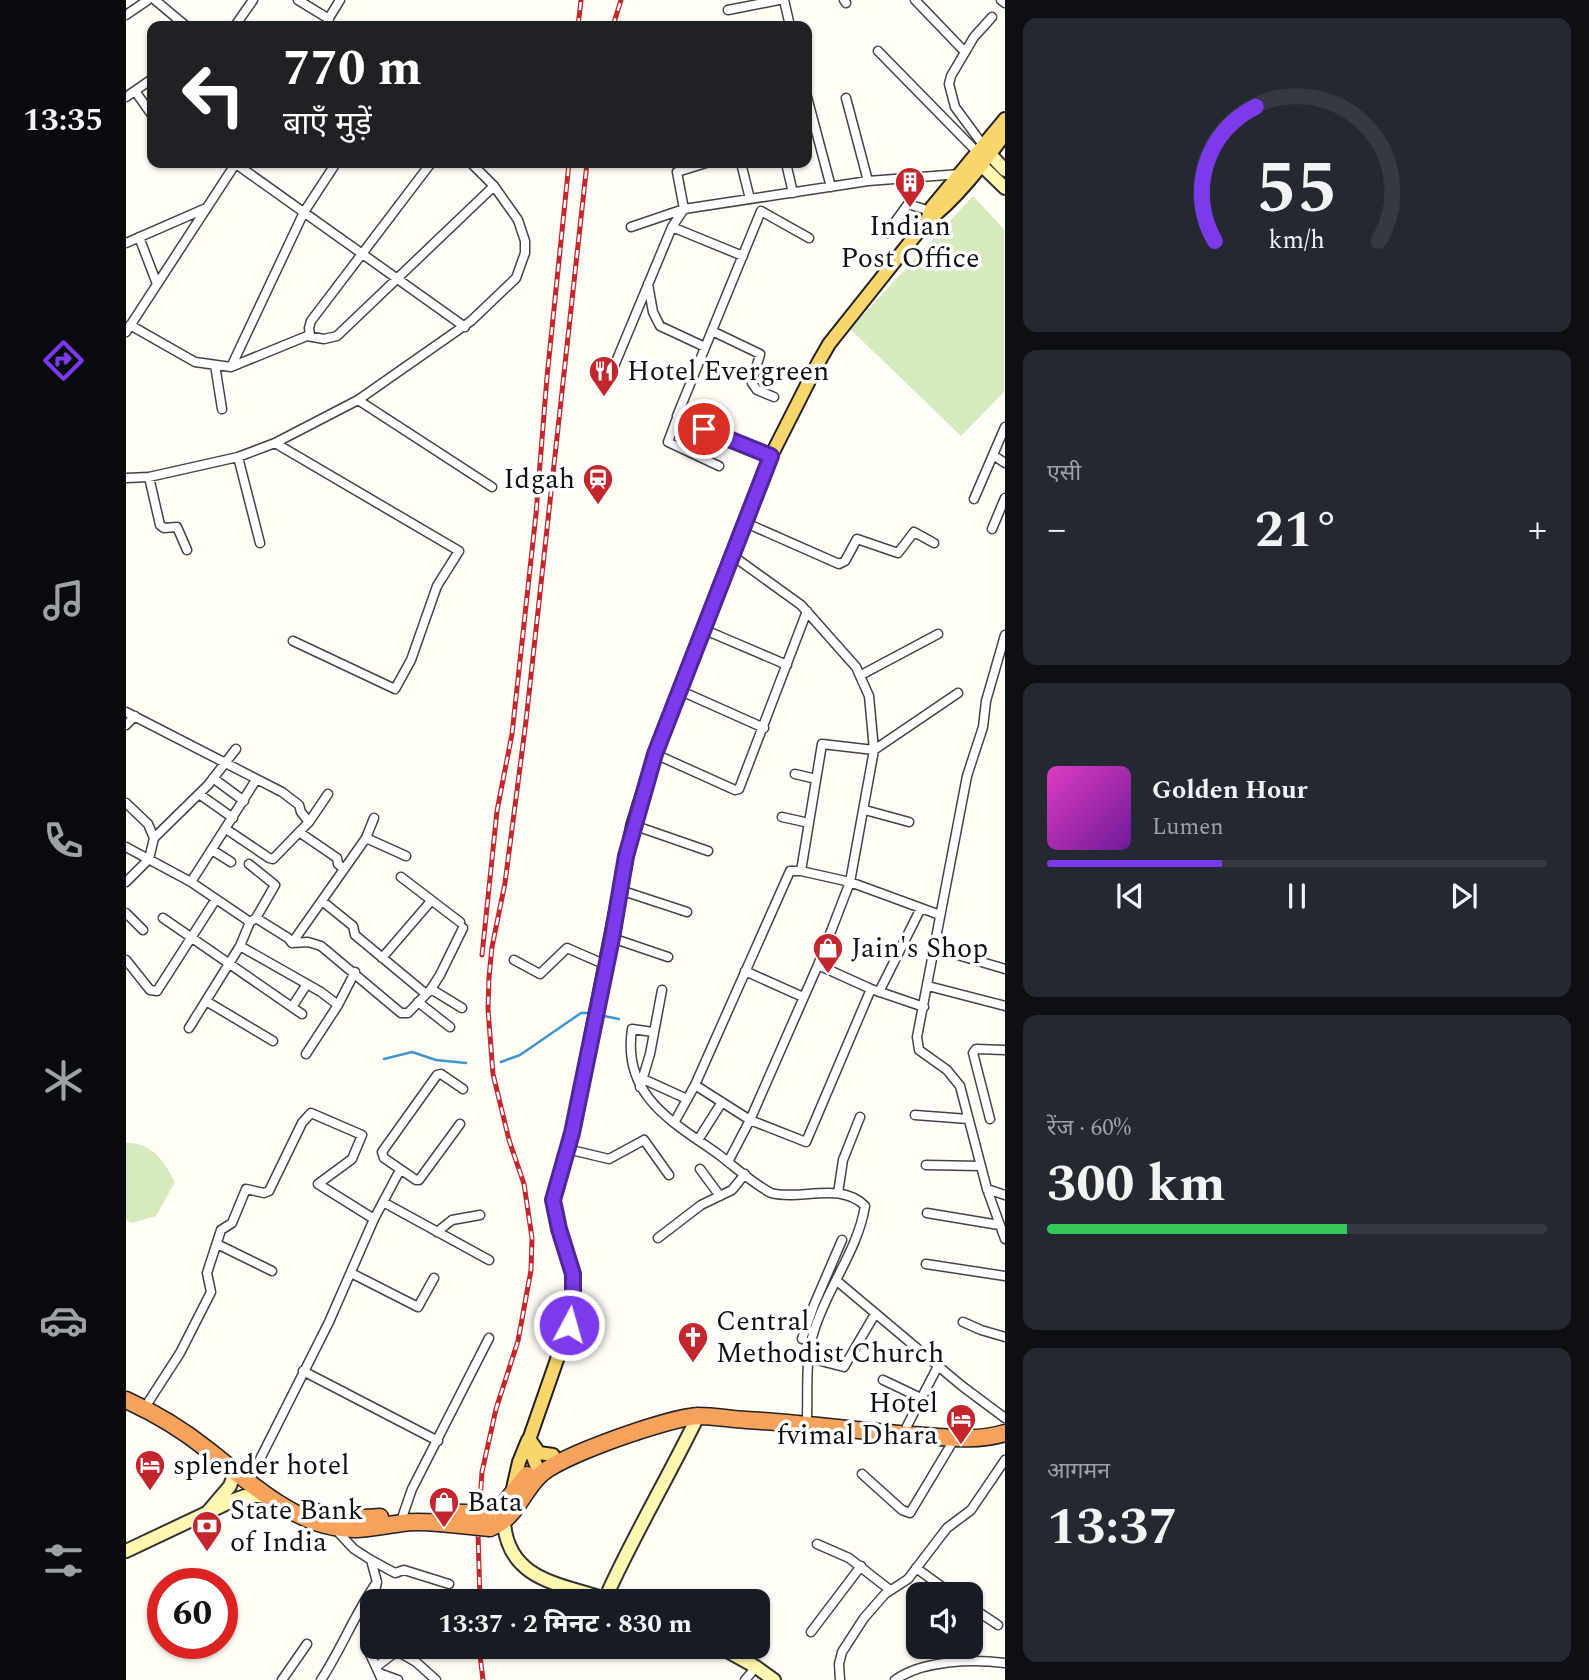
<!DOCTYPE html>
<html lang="hi">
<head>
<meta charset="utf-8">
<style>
  body { margin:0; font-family:Spectral,"Noto Sans Devanagari",serif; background:#242831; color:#f1f3f6; height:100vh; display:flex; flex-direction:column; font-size:26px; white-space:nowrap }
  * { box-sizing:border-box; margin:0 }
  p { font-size:23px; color:#9ea1a6 }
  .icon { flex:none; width:38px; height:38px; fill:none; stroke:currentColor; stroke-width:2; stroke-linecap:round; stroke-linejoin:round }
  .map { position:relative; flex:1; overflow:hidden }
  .sheet { display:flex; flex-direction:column; gap:18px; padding:18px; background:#0d0f14; width:584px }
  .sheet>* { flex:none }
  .hud { position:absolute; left:21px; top:21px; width:665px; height:147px; border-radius:14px; box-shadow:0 2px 5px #0004; background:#202124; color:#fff; overflow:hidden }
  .controls { position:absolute; left:780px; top:1582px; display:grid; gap:14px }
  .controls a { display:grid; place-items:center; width:77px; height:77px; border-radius:14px; background:#171b24; box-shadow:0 2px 5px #0004; font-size:35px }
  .speed { position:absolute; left:21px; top:1568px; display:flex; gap:14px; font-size:35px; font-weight:700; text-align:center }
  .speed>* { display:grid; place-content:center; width:91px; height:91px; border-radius:50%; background:#171b24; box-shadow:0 2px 5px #0004; line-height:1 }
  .speed .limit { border:10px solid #d22; background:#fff; color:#111 }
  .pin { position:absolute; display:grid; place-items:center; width:60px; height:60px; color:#fff; margin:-30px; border:4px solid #fff; border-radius:50%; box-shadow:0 2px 7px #0007 }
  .me { position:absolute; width:77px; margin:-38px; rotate:6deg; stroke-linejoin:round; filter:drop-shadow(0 0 5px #0008) }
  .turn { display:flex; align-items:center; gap:24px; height:147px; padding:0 21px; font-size:32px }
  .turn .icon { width:91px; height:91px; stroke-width:2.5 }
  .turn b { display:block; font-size:49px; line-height:60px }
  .big { font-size:52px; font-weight:700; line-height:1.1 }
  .sheet .widget { flex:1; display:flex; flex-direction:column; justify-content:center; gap:10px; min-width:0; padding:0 24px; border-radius:14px; background:#242831 }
  .sheet .dial { align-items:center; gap:0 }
  .dial svg { height:182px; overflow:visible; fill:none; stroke:#363941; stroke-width:7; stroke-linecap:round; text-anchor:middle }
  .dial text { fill:#f1f3f6; stroke:none }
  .song { display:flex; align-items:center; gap:21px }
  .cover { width:84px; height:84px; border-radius:10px; background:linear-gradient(135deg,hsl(310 70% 55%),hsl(280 70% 35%)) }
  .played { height:7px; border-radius:4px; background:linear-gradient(90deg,#7c3aed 35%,#363941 35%) }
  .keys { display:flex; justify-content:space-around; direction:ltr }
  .heat { display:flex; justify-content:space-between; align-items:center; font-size:38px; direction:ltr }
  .charge { height:10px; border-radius:5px; background:linear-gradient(90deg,#34c759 60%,#363941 0) }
  .trip { position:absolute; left:234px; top:1589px; width:410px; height:70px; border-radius:14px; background:#171b24; box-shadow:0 2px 5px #0004; font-weight:700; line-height:70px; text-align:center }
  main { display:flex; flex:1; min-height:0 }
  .menu { display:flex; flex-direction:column; width:126px; justify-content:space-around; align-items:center; background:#090b0e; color:#9ea1a6 }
  .menu .icon { width:49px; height:49px }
  .menu .on { color:#7c3aed }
  .menu b { font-size:32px; color:#f1f3f6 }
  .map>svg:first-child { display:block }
  .green { fill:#d5ebbd }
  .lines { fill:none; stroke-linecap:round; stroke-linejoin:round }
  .stream { stroke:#3f96cf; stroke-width:2.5 }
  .street-casing { stroke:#444; stroke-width:11 }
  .secondary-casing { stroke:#333; stroke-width:16 }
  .primary-casing { stroke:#222; stroke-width:16 }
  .highway-casing { stroke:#222; stroke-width:19 }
  .street { stroke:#fff; stroke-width:8 }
  .secondary { stroke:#fff6b0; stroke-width:12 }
  .primary { stroke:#f9d66b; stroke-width:12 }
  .highway { stroke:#f5a25d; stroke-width:16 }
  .rail-casing { stroke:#c4262e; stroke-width:5 }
  .rail { stroke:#fff; stroke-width:2.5; stroke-dasharray:8; stroke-linecap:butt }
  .highway-bridge-casing { stroke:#222; stroke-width:19; stroke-linecap:butt }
  .highway-bridge { stroke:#f5a25d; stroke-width:16 }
  .route-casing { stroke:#51269a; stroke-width:18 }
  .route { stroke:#7c3aed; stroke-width:12 }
  .labels { text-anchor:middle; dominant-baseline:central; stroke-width:7; stroke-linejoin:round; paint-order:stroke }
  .poi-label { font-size:28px; fill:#111; stroke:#fff; text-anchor:start }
</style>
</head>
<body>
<main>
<nav class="menu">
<b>13:35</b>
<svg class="icon on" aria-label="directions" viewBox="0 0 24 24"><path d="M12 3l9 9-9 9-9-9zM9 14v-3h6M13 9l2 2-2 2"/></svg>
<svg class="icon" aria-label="music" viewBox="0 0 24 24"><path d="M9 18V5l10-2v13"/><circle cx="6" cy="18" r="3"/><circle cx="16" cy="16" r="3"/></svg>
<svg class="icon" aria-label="phone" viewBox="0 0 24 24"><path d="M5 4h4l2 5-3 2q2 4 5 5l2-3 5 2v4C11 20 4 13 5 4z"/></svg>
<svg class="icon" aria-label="climate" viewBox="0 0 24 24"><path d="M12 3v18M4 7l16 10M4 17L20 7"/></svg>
<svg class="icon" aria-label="car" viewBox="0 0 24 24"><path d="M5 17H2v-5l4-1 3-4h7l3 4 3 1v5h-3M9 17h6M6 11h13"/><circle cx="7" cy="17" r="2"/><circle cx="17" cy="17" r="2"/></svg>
<svg class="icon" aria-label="filters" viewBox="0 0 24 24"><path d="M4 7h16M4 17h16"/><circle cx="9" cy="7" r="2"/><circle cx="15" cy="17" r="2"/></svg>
</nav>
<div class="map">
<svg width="879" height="1680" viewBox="0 0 879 1680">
  <rect width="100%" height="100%" fill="#fffdf5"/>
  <path class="green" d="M847,196l31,33v163l-43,44 -111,-107z
    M0,1143c26,-1 38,18 49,39l-19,34 -24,7 -6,-3z"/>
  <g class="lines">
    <path class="stream" d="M473,1015l20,4
      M258,1059l28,-7 24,8 30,3
      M375,1062l19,-7 61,-42h11"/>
    <g class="street-casing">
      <path id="street" d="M29,0l31,26
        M172,0l31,19
        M658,0l6,26
        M718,0l2,3
        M789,0l50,52
        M875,0l4,3
        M602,10l51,-10
        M0,15l22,-15
        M109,26l18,-26
        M198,26l16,-26
        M752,51l100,102
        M9,91l17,24
        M0,97l26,-18
        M681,97l24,90
        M720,98l22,83
        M857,145l-28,-38 -6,-23 2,-8 23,-39 18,-20
        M615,163l9,36
        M660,163l7,30
        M110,164l229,163
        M505,227l53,-18 184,-28 92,-7
        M546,227l71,29
        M761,233l21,-29 22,7
        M13,237l18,47
        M0,243l78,-34
        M522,284l5,28 7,14 45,21
        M4,325l65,37 36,5 73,-155 32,-49
        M586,331l48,23 -8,29 5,7 17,7
        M0,332l110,-169
        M184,335l-1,-7 2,-7 120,-158
        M89,365l7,44
        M105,367l76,-31 17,3 13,-3 157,-150
        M479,388l67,-161 12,-18 -7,-37 29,-9
        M232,400l134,87
        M551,418l-9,24 51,24
        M149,443l184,108 -22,35 -26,74 -16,29 -102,-48
        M867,455l12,8
        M645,456l-90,-35 -4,-5 84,-205 48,27
        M112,457l22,86
        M23,477l11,48 4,3 13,-1 10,23
        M0,478l23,-1 89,-20 37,-14 83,-43 113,-79 45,-43 9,-25v-12l-7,-21 -24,-34 -23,-23
        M848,499l31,-72
        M620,523l93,41 6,-3 12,-22 41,14 16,-21 20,11
        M866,529l13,-31
        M579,630l82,35
        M879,635l-19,66 -3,26 -16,49 -50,261 2,13 28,20 13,16 27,103 18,50
        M735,675l77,-41
        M555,691l83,37
        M0,712l156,80 17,13 2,7 8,10
        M0,725l9,-9
        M529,754l80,36 4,-1 68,-178
        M669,774l21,5
        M87,778l31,23
        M73,794l34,24
        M0,803l22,21 6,14 54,-53 28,-36
        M739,810l44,12
        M656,817l27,6
        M507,825l75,26
        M100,829l43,29 4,1 36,-37 19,-28
        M173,832l38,26 1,6 6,5
        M240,838l40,18
        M0,847l65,35 59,40 6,-4 32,20 4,5 16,-1 13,4 80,67h7l23,-24 9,-14 23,-47
        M86,850l19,12
        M123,864l26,21 -19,33
        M675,871l21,-127 52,6 84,-57
        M275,877l59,45
        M0,882l23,-23 5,-21
        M65,882l65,-102
        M494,890l67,22
        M196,901l31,25 2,9 71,59
        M0,913l17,17
        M37,918l139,96
        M486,938l56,19
        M166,943l74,-105 8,-20
        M114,946l81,46 17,13
        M808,948l71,21
        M256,958l49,-57
        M0,960l24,30 7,1 59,-92
        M388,960l26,14 27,-26 39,17
        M692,965l53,24 53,18
        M619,971l58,26
        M802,986l77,20
        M305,989l31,19
        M753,992l42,-84
        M80,1001l67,40
        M292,1002l32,25
        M166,1007l15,-23
        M63,1028l51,-82 10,-24
        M527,1032l-21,-3c-10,66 39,92 86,125 17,13 34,29 53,39 30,8 69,-12 94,13 -7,44 -38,82 -51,125 -9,26 -6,59 -7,86
        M180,1054l32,-49 17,-33
        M517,1079l44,20
        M569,1085l55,35 56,22 65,-153
        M514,1087l10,-33 12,-64
        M789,1115l53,4
        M864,1119l-17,-66 3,-4 29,1
        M548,1123l21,-38 95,-214h11l49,11 90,33
        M334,1124l-41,56h-3l-32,-22 -2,-6 55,-77 4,-1 22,15
        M572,1140l24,-38
        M441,1149l42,10 35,-19 25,35
        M602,1162l22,-42 68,-155 32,-83 24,-132 -5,-54 -13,-29 -55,-62 -68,-49
        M800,1165l54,1
        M574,1169l20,27
        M861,1189l18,6
        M712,1193l5,-33 17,-43
        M257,1202l106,58
        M801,1213l72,12
        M311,1232l15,-12 28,-5
        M532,1238l43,-33 31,-15 13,-16
        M91,1244l55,27
        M800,1264l79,12
        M225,1273l67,34 16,-29
        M711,1281l125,105 43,32
        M837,1322l18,8 24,7
        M676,1339l12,-34 28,-65
        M683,1358l35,9 31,-53
        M177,1371l135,70
        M757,1380l38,18
        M23,1401l31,-48 31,-61 -4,-19 14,-43 11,-7 14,-34 18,4 5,-2 33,-68 9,-10 51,22 -10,24 -34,25 56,35
        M781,1426l31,-60
        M736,1474l40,36 8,3 45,-75
        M122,1483l81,-161 45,-103 26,-49
        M277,1515l9,-26 77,-151
        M210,1530l18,19 17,11 6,22 -4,19
        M691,1544l32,14 41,32
        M245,1560l24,13 9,-3 45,14
        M790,1568l36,26
        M247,1602l-4,18 1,34 12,26
        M845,1607l27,18
        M685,1632l50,-66
        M250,1667l21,-16 19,11 20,18
        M253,1673l19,7
        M156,1680l25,-36
        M195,1680c21,-32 34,-67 56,-98
        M619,1680l11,-13
        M714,1680l-1,-16 3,-12 22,-34 21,-24 23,-15 39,-51 24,-18 34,-50
        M769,1680c28,-20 77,-21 110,-17"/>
    </g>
    <g class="secondary-casing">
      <path id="secondary" d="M857,147l22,23
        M849,159l30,29
        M81,1513l23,-27 5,-14
        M378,1523c5,60 61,61 107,78
        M0,1551l108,-51 11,-4h23
        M479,1599c28,-63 63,-121 93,-183
        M594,1647l36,20 18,13"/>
    </g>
    <g class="primary-casing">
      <path id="primary" d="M800,222c31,-23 56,-57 79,-88
        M406,1443l7,10 14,2
        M414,1475l-9,-23 -1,-15 39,-112 4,-24v-27l-14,-45 -6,-29 19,-67 61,-308 22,-71 116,-298 46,-91 12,-21 97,-122 6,-15 73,-88
        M386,1493l7,-31 9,-22"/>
    </g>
    <g class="highway-casing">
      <path id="highway" d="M0,1400c29,13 57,30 82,50 36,28 80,69 126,77 23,5 45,-1 68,-4 13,-2 25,-1 38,0
        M190,1512c21,6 42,7 64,5
        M365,1514l9,-5 27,-34
        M364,1528c28,-11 30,-34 50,-53 21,-20 128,-57 158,-59 16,0 32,3 48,4 60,3 119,12 180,16 26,2 53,5 79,-3"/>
    </g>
    <use href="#street" class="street"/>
    <use href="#secondary" class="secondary"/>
    <use href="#primary" class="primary"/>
    <use href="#highway" class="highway"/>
    <g class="rail-casing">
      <path id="rail" d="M452,26l3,-26
        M487,26l8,-26
        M356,955l15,-144 15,-77 24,-220 11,-137 22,-214
        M354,1601l-2,-69 4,-60 14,-63 22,-68 13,-71 1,-32 -8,-54 -15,-44 -16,-66 -5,-65 1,-32 3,-30 13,-64 21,-162 61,-558
        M353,1647l4,33"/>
    </g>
    <use href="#rail" class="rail"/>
    <g class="highway-bridge-casing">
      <path id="highway-bridge" d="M313,1512l52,2
        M314,1523l50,5"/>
    </g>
    <use href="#highway-bridge" class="highway-bridge"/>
  </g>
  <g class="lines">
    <g class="route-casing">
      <path id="route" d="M443,1325l4,-24v-27l-14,-45 -6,-29 19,-67 40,-195 14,-82 29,-102 116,-298 -67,-27"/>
    </g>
    <use href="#route" class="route"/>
  </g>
  <defs>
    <g id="building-pin" transform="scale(1.575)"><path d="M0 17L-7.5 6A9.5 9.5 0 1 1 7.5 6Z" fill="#c4262e" stroke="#fff"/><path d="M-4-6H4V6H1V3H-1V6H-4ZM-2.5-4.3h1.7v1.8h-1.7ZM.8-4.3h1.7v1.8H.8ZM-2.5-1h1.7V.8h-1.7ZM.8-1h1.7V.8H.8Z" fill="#fff"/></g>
    <g id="restaurant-pin" transform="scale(1.575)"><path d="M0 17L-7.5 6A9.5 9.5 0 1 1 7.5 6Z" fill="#c4262e" stroke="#fff"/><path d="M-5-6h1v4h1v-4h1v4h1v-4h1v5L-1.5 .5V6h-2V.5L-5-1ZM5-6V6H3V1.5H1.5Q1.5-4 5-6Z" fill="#fff"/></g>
    <g id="station-pin" transform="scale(1.575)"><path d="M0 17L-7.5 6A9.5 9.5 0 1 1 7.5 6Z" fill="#c4262e" stroke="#fff"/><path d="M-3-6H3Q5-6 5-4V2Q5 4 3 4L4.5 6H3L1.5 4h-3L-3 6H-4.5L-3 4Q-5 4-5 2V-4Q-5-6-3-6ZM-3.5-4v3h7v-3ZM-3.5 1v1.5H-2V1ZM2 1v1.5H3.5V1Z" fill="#fff"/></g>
    <g id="shop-pin" transform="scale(1.575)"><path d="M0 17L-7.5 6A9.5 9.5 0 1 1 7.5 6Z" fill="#c4262e" stroke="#fff"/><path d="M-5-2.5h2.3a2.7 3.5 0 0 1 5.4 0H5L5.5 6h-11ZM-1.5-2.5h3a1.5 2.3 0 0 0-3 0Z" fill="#fff"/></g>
    <g id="church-pin" transform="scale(1.575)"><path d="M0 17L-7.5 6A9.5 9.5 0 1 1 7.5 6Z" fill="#c4262e" stroke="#fff"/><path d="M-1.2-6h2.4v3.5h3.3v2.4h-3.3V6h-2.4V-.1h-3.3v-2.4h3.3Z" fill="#fff"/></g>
    <g id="hotel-pin" transform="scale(1.575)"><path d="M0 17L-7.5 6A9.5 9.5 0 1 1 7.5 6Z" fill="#c4262e" stroke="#fff"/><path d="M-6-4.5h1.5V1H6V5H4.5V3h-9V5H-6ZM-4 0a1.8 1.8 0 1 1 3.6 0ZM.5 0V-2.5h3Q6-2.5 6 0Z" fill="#fff"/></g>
    <g id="bank-pin" transform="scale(1.575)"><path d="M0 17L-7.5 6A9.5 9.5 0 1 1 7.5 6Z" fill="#c4262e" stroke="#fff"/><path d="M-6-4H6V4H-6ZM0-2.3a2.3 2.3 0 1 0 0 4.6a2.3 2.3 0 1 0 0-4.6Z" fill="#fff"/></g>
  </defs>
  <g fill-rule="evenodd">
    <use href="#building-pin" x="784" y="182"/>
    <use href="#restaurant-pin" x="478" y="371"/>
    <use href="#station-pin" x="472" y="479"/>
    <use href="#shop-pin" x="702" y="948"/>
    <use href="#church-pin" x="567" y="1337"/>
    <use href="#hotel-pin" x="835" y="1419"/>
    <use href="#hotel-pin" x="24" y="1465"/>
    <use href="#shop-pin" x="318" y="1502"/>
    <use href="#bank-pin" x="81" y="1526"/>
  </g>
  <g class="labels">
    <g class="poi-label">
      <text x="784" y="226" text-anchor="middle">Indian<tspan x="784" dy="32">Post Office</tspan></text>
      <text x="501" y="371">Hotel Evergreen</text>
      <text x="449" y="479" text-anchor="end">Idgah</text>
      <text x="725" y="948">Jain's Shop</text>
      <text x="590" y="1321">Central<tspan x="590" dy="32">Methodist Church</tspan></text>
      <text x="812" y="1403" text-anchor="end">Hotel<tspan x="812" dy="32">fvimal Dhara</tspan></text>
      <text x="47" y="1465">splender hotel</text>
      <text x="341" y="1502">Bata</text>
      <text x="104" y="1510">State Bank<tspan x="104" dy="32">of India</tspan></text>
    </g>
  </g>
</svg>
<div class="controls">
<a><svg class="icon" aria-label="sound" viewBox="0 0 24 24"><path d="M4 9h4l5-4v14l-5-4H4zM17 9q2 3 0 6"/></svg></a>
</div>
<div class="speed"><div class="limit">60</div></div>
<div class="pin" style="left:578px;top:429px;background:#d93025"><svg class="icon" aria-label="arrive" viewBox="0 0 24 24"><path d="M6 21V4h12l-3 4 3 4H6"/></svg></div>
<svg class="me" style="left:443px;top:1325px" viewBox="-20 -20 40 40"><circle r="17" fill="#7c3aed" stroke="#fff" stroke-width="3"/><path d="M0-11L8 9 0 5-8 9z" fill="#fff"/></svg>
<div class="trip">13:37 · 2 मिनट · 830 m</div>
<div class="hud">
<div class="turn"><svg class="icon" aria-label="left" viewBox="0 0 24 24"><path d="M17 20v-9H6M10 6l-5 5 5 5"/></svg><div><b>770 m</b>बाएँ मुड़ें</div></div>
</div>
</div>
<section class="sheet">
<div class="widget dial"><svg viewBox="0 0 100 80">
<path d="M14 69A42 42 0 1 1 86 69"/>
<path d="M14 69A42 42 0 0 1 32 10" stroke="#7c3aed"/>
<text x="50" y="56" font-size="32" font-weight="700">55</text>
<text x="50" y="72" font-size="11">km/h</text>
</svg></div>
<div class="widget"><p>एसी</p>
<div class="heat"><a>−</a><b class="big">21°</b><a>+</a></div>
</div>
<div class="widget">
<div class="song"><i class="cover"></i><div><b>Golden Hour</b><p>Lumen</p></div></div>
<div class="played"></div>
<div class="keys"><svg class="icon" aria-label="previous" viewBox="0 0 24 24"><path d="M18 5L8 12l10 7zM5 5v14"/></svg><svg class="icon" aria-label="pause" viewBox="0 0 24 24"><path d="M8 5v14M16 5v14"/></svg><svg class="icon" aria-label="next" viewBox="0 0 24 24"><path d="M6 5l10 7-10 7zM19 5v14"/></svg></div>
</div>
<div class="widget"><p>रेंज · 60%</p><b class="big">300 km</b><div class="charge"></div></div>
<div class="widget"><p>आगमन</p><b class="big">13:37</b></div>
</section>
</main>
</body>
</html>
